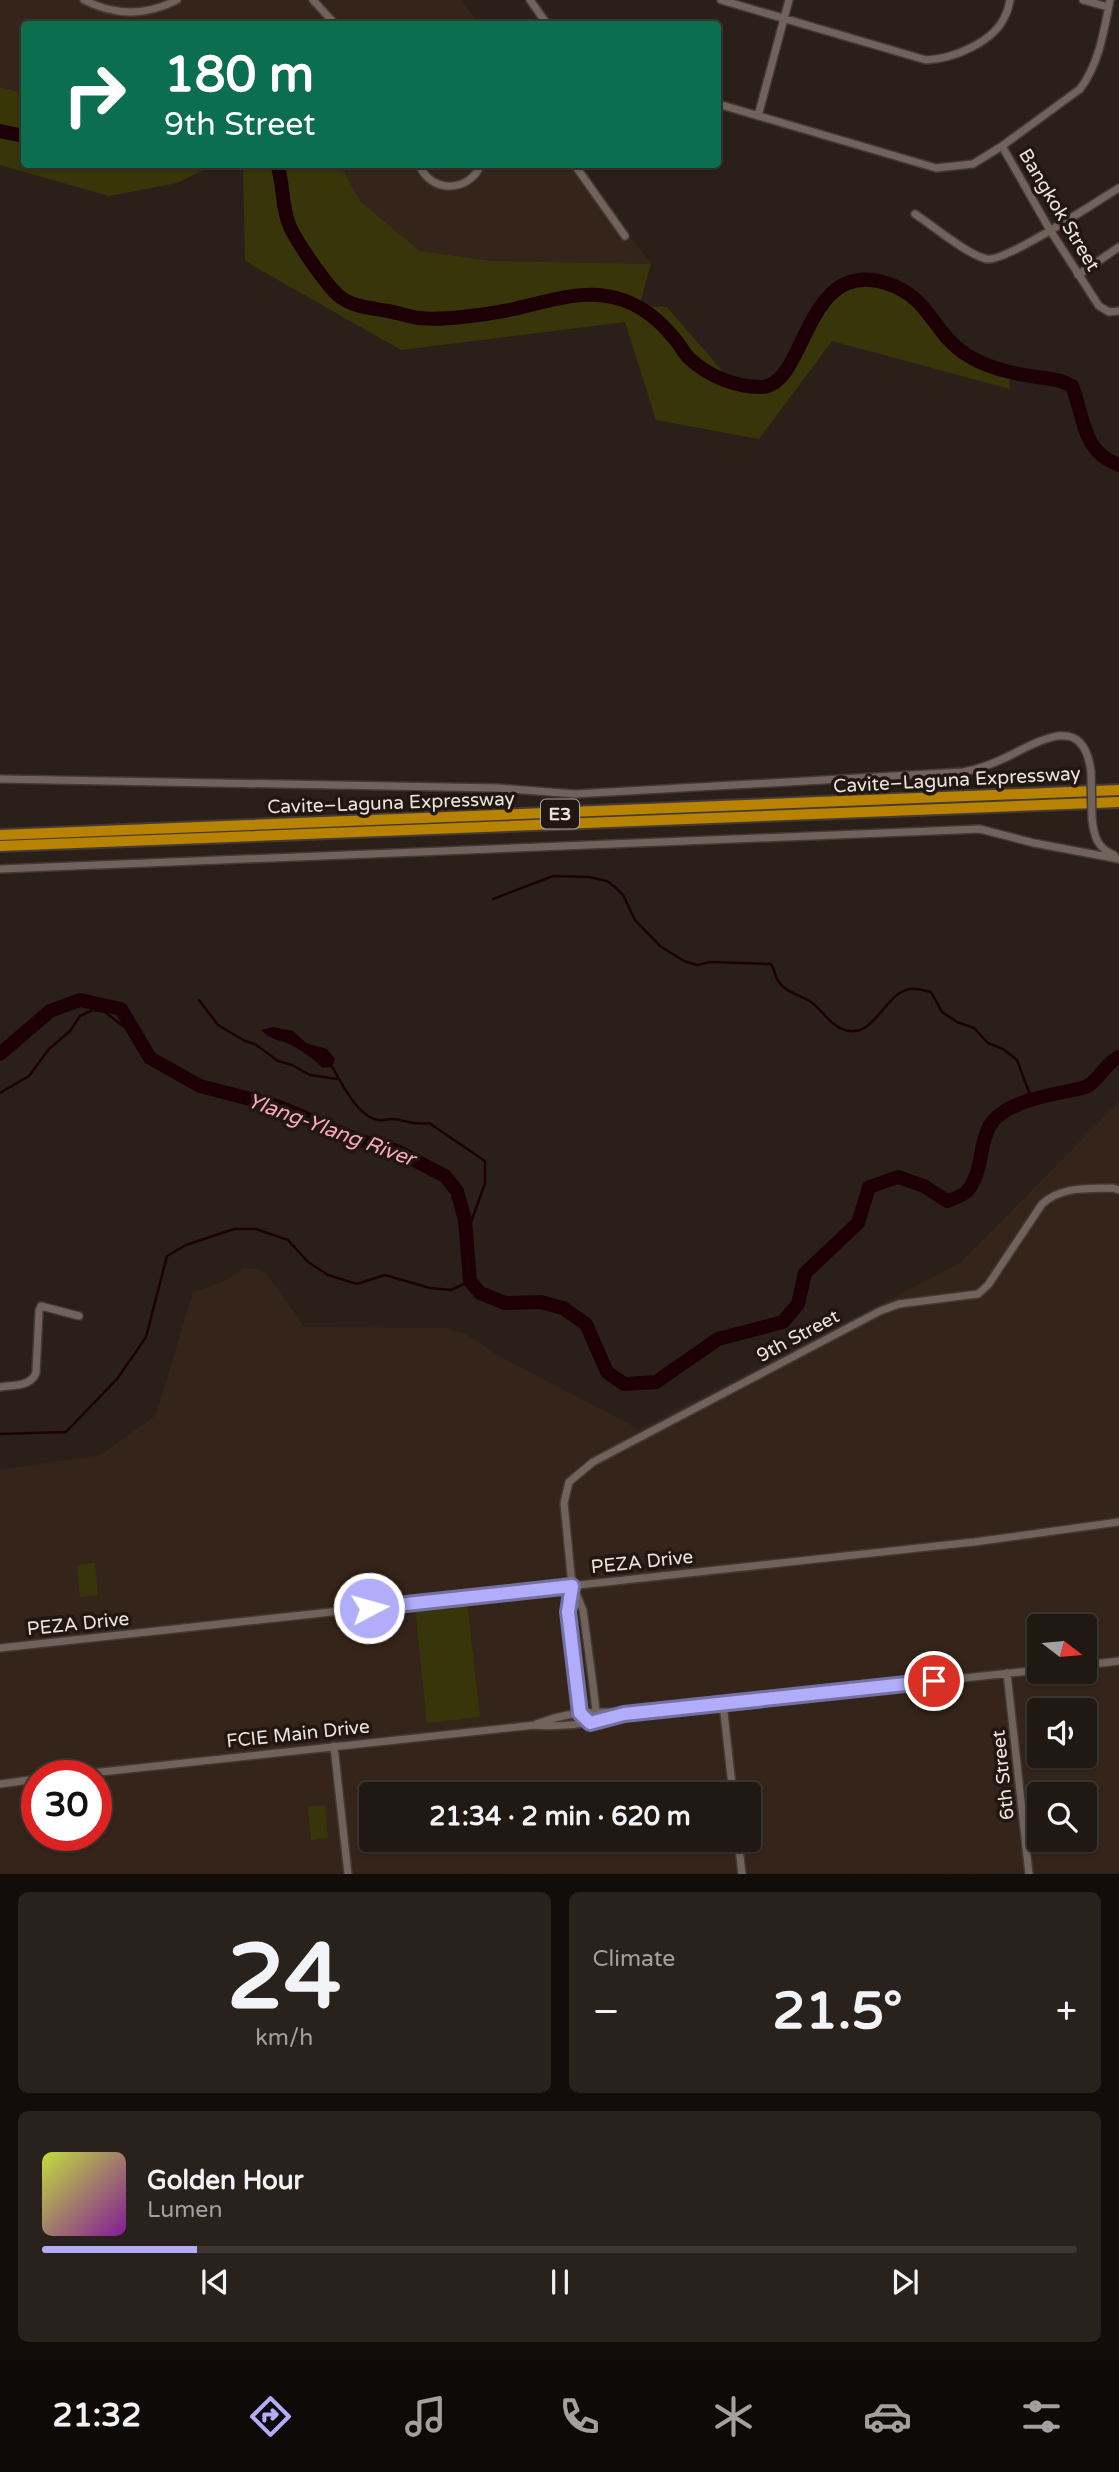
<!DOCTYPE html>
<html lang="en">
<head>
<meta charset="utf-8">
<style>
  body { margin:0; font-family:"Varela Round",sans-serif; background:#28211c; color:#f1f3f6; height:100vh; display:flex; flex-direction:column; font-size:26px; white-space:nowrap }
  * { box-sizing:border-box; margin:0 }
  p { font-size:23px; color:#a2a0a0 }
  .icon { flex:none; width:38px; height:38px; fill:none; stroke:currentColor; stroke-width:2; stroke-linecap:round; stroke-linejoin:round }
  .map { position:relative; height:1874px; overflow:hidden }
  .panel { display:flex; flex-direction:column; gap:18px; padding:18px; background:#120d0a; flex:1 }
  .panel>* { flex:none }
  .hud { position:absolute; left:21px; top:21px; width:700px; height:147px; border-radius:7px; box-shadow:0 2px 5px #0004,0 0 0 2px #3d3733; background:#0b6e4f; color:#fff; overflow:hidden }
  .needle { width:46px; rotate:106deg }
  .controls { position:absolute; left:1027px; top:1614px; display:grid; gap:14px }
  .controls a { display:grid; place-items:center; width:70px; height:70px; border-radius:7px; background:#201813; box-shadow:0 2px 5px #0004,0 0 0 2px #3d3733; font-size:35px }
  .speed { position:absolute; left:21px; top:1760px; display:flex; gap:14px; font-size:35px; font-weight:700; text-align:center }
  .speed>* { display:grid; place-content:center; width:91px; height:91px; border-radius:50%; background:#201813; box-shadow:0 2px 5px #0004,0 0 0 2px #3d3733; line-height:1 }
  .speed .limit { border:10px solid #d22; background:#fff; color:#111 }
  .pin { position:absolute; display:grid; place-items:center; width:60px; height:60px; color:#fff; margin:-30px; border:4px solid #fff; border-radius:50%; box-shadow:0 2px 7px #0007 }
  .me { position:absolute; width:77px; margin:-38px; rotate:84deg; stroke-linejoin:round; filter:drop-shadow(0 0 5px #0008) }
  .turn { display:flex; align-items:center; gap:24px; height:147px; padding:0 28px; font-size:32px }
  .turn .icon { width:91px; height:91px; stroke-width:2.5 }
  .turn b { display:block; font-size:49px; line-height:60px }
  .big { font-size:52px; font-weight:700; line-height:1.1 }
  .panel .card { flex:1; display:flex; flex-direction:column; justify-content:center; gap:10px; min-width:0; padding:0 24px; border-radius:10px; background:#28211c }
  .panel .dial { align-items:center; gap:0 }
  .dial b { font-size:91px; line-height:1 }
  .song { display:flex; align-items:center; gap:21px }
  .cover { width:84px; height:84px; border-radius:10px; background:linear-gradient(135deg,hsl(70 70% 55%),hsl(290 70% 35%)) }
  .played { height:7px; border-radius:4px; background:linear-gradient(90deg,#b1adfa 15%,#3d3733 15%) }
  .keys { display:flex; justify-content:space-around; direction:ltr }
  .heat { display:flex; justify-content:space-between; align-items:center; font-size:38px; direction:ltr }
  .panel .tiles { flex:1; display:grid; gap:18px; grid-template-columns:1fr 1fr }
  .card:last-child { grid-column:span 2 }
  .trip { position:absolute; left:359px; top:1782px; width:402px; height:70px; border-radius:7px; background:#201813; box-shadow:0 2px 5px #0004,0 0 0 2px #3d3733; font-weight:700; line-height:70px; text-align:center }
  .dock { display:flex; height:112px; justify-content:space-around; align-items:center; background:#0d0a08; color:#a2a0a0 }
  .dock .icon { width:49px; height:49px }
  .dock .active { color:#b1adfa }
  .dock b { font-size:32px; color:#f1f3f6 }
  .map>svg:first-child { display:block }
  .built { fill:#352419; fill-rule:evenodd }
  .green { fill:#38350a }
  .water { fill:#1d0006 }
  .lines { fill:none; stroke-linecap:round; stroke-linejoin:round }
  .stream { stroke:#1d0006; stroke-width:2.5 }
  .river { stroke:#1d0006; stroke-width:14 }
  .minor-casing { stroke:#433a35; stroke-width:10 }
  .highway-casing { stroke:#433a35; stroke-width:14 }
  .minor { stroke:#71635b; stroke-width:7 }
  .highway { stroke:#b88202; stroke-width:10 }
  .minor-bridge-casing { stroke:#433a35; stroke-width:10; stroke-linecap:butt }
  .minor-bridge { stroke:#71635b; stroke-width:7 }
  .route-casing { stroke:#7370a2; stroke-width:18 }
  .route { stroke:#b1adfa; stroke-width:12 }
  .labels { text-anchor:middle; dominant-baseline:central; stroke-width:7; stroke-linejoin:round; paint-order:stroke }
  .shield { fill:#221710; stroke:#afa6a1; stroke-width:2 }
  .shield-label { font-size:18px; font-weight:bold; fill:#ebe4df }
  .street-label { font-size:19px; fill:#ebe4df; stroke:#221710 }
  .water-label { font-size:21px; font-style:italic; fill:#faa7bc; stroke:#221710 }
</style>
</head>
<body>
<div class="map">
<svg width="1119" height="1874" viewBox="0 0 1119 1874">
  <rect width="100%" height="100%" fill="#2b2019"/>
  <path class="built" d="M0,0h461l18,24h-455v69l-24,-6z
    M340,165h239l72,99 -158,-3 -73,-10 -59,-49z
    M1119,1102v771l-1119,1v-404l100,-15 56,-40 37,-123 32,-11 18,-13 16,1 7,4 38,54 141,1 21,6 33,22 140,73 321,-166zM1040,1626h45v45h-45zM1040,1710h45v45h-45zM37,1776h59v60h-59zM371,1794h378v45h-378zM1040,1794h45v45h-45z"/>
  <path class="green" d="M0,87l24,6v71l190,1 -37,18 -68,13 -109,-31z
    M243,165h97l21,37 59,49 73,10 158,3 -12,42 28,1 57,66 25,14h17l14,-8 20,-37 13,-30 14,-14 20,-17 18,-2 18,3 23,8 19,16 9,17 15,19 19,14 41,15 1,18 -178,-48 -73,98 -103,-19 -31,-98 -224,28 -156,-89z
    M95,1563l3,32 -18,2 -3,-32z
    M467,1602l13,115 -53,6 -12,-115z
    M325,1805l3,33 -17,2 -3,-33z"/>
  <path class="water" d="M273,1027l20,4 13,12 21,6 8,10 -3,8 -9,1c-9,-9 -21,-17 -32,-23 -12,-6 -19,-4 -30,-15z"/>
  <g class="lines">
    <path class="stream" d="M493,899l60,-23 36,1 18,4 8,6 8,8 12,25 25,26 24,15 13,4 13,-3 61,2c3,5 4,10 6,15 8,15 24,15 35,24 10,7 17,20 28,25 33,17 43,-35 70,-39 6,-1 15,2 21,3l11,20 15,10 17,6 14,15 15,6 14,11 15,40
      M199,1000l19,25 27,16 10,3 23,17 14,4 18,10 27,4
      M332,1067c10,16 26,51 47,53 4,1 8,-1 11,-1 15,0 22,7 39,4l56,38v22l-16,45 -2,25
      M0,1093l29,-17 20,-27 21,-18 10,-15 13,-6 12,2 32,25
      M0,1434l66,-2 51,-53 29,-42 21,-81 19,-11 48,-16h22l32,11 20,22 20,13 29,9 28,-9 45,13 21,2 19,-9"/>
    <path class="river" d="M0,131l24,5
      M277,164c7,20 4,43 13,63 7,15 36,58 49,69 13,11 33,12 49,15 11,2 21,6 31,7 24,3 71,-4 95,-9 36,-8 72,-22 109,-9 20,7 37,21 50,37 6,6 10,15 16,21 19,18 46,29 72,29 46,0 42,-130 125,-104 46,15 44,48 81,72 18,12 48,19 70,22 13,2 23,2 35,9 13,32 9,65 47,79
      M0,1054l50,-43 30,-11 41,9 29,49 50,28 77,20 78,33 42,12 48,25 12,15 8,29 5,61 10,12 25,10 36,-1 22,6 23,16 21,48 17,12 32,-2 62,-43 65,-17 15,-18 7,-31 53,-50 11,-36 29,-10 26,9 23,15c6,-2 16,-5 20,-10 20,-22 8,-61 35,-78 23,-16 57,-19 84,-26 14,-7 18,-23 33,-30"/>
    <g class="minor-casing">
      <path id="minor" d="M84,0c31,16 62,16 93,0
        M313,0l22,24
        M530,0l17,24
        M721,0l205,60c27,-1 68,-18 79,-44 3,-5 4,-11 5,-16
        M1083,0l25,7
        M718,104l218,64 37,-4 29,-18 78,-57c19,-25 24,-58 30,-89
        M758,116l31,-116
        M1002,146l48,84 49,76 10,6 10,-1
        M419,164c11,30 51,29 62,0
        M574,164l51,72
        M915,214c17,11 54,42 72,45 19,3 110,-58 132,-71
        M1078,275l41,-28
        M0,779l498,9 77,6 388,-22c16,-3 32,-9 46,-16 34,-17 75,-42 82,16
        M1092,819c2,17 5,29 22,36
        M0,869l980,-40 54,14 85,16
        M0,1387c13,-2 30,0 36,-14l3,-62 2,-5 38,10
        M573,1586l10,24 10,75 3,26 -6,12
        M0,1648l974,-106 145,-20
        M1085,1665l34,-4
        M1007,1673l22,201
        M723,1704l10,90
        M590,1723l-10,-10 -12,-101 4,-27 -8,-82 5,-21 24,-20 287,-151 19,-7 79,-10 10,-9 54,-81c20,-18 44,-15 71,-16l6,2
        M536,1724c28,-11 55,-14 84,-11
        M334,1746l14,128
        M64,1776l471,-51c31,3 60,-2 89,-11l416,-44
        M0,1784l37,-5
        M738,1839l4,35"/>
    </g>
    <g class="highway-casing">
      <path id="highway" d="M0,835l1119,-45
        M0,846l1119,-44"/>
    </g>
    <use href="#minor" class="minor"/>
    <use href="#highway" class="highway"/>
    <g class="minor-bridge-casing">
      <path id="minor-bridge" d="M1091,772l1,47"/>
    </g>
    <use href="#minor-bridge" class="minor-bridge"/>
  </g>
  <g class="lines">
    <g class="route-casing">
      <path id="route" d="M369,1608l203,-22 -4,26 12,101 10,10 34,-9 310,-33"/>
    </g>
    <use href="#route" class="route"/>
  </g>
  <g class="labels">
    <rect class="shield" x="541" y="799.5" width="38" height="29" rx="5"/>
    <g class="shield-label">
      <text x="560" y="814">E3</text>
    </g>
    <g class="street-label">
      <text transform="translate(1059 210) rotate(59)">Bangkok Street</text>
      <text transform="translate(957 780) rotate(-3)">Cavite–Laguna Expressway</text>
      <text transform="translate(391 803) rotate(-2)">Cavite–Laguna Expressway</text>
      <text transform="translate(798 1336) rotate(-28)">9th Street</text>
      <text transform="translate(642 1562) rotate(-6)">PEZA Drive</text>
      <text transform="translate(78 1624) rotate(-6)">PEZA Drive</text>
      <text transform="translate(298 1734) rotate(-6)">FCIE Main Drive</text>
      <text transform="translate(1003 1775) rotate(-96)">6th Street</text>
    </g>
    <g class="water-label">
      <text transform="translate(331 1130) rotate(20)">Ylang-Ylang River</text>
    </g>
  </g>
</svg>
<div class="controls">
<a><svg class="needle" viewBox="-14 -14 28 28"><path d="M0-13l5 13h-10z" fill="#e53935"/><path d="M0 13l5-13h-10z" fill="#a2a0a0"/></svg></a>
<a><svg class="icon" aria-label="sound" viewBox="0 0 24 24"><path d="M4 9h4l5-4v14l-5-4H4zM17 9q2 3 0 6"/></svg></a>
<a><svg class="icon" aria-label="search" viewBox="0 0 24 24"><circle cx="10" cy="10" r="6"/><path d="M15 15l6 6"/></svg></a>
</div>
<div class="speed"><div class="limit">30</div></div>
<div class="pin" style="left:934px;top:1681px;background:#d93025"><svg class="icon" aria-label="arrive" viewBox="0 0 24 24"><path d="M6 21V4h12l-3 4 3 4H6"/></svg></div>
<svg class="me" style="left:369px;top:1608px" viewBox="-20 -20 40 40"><circle r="17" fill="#b1adfa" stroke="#fff" stroke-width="3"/><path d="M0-11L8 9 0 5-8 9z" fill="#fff"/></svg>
<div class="trip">21:34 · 2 min · 620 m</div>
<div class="hud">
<div class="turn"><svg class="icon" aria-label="right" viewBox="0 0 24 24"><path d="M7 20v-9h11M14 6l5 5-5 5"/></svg><div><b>180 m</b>9th Street</div></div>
</div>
</div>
<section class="panel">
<div class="tiles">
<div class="card dial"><b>24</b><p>km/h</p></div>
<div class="card"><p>Climate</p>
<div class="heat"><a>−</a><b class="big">21.5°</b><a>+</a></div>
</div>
<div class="card">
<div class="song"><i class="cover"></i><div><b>Golden Hour</b><p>Lumen</p></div></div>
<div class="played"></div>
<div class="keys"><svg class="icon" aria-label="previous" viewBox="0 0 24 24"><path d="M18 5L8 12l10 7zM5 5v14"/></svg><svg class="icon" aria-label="pause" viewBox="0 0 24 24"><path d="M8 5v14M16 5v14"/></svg><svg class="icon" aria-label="next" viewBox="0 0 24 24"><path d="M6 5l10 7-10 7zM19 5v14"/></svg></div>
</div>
</div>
</section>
<nav class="dock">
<b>21:32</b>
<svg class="icon active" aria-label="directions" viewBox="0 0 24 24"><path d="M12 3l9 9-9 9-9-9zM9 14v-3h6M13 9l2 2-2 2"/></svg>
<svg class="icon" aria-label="music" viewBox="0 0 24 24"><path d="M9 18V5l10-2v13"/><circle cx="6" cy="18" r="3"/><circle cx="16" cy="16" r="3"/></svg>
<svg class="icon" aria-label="phone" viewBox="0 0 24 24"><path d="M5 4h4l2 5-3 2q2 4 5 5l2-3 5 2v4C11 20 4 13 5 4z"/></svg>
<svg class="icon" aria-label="climate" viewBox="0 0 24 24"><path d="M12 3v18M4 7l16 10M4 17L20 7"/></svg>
<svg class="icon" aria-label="car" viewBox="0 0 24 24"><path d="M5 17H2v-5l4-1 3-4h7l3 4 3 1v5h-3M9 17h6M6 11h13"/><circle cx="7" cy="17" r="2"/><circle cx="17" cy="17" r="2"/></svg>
<svg class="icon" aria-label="filters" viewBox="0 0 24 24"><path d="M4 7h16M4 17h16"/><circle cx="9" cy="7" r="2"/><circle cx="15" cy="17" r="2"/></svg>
</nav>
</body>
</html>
